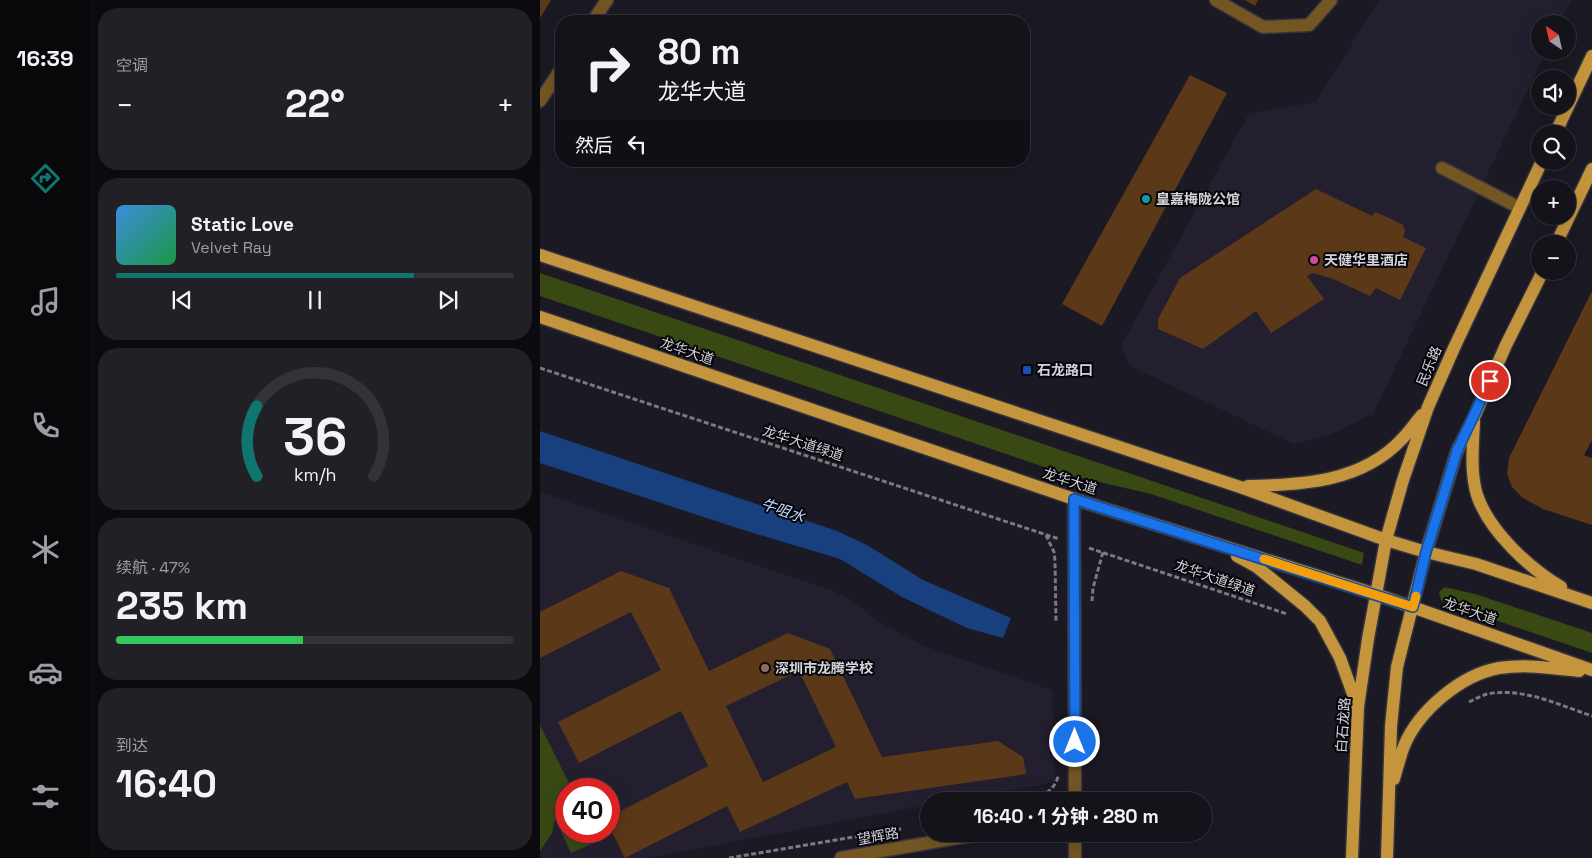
<!DOCTYPE html>
<html lang="zh">
<head>
<meta charset="utf-8">
<style>
  body { margin:0; font-family:"Space Grotesk","Noto Sans SC",sans-serif; background:#212027; color:#f1f3f6; height:100vh; display:flex; flex-direction:column; font-size:19px; white-space:nowrap }
  * { box-sizing:border-box; margin:0 }
  p { font-size:16px; color:#9d9ea2 }
  .icon { flex:none; width:28px; height:28px; fill:none; stroke:currentColor; stroke-width:2; stroke-linecap:round; stroke-linejoin:round }
  .map { position:relative; flex:1; overflow:hidden }
  .sheet { display:flex; flex-direction:column; gap:8px; padding:8px; background:#0b0a0e; width:450px }
  .sheet>* { flex:none }
  .guide { position:absolute; left:15px; top:15px; width:475px; height:152px; border-radius:20px; box-shadow:0 5px 20px #0002,0 0 0 1px #333239; background:#14131a; color:#f1f3f6; overflow:hidden }
  .needle { width:32px; rotate:326deg }
  .buttons { position:absolute; left:991px; top:15px; display:grid; gap:10px }
  .buttons a { display:grid; place-items:center; width:45px; height:45px; border-radius:50%; background:#14131a; box-shadow:0 5px 20px #0002,0 0 0 1px #333239; font-size:25px }
  .speed { position:absolute; left:15px; top:778px; display:flex; gap:10px; font-size:25px; font-weight:700; text-align:center }
  .speed>* { display:grid; place-content:center; width:65px; height:65px; border-radius:50%; background:#14131a; box-shadow:0 5px 20px #0002,0 0 0 1px #333239; line-height:1 }
  .speed .limit { border:8px solid #d22; background:#fff; color:#111 }
  .pin { position:absolute; display:grid; place-items:center; width:42px; height:42px; color:#fff; margin:-21px; border:2px solid #fff; border-radius:50%; box-shadow:0 1px 5px #0007 }
  .me { position:absolute; width:55px; margin:-28px; rotate:0deg; stroke-linejoin:round; filter:drop-shadow(0 0 4px #0008) }
  .turn { display:flex; align-items:center; gap:18px; height:105px; padding:0 20px; font-size:22px }
  .turn .icon { width:65px; height:65px; stroke-width:2.5 }
  .turn b { display:block; font-size:35px; line-height:42px }
  .then { display:flex; align-items:center; height:48px; padding:0 20px; background:#0003; gap:10px; font-size:19px }
  .big { font-size:38px; font-weight:700; line-height:1.1 }
  .sheet .tile { flex:1; display:flex; flex-direction:column; justify-content:center; gap:8px; min-width:0; padding:0 18px; border-radius:20px; background:#212027 }
  .sheet .dial { align-items:center; gap:0 }
  .dial svg { height:130px; overflow:visible; fill:none; stroke:#333239; stroke-width:7; stroke-linecap:round; text-anchor:middle }
  .dial text { fill:#f1f3f6; stroke:none }
  .song { display:flex; align-items:center; gap:15px }
  .cover { width:60px; height:60px; border-radius:8px; background:linear-gradient(135deg,hsl(210 70% 55%),hsl(140 70% 35%)) }
  .played { height:5px; border-radius:2px; background:linear-gradient(90deg,#0f766e 75%,#333239 75%) }
  .keys { display:flex; justify-content:space-around; direction:ltr }
  .heat { display:flex; justify-content:space-between; align-items:center; font-size:28px; direction:ltr }
  .charge { height:8px; border-radius:4px; background:linear-gradient(90deg,#34c759 47%,#333239 0) }
  .trip { position:absolute; left:380px; top:792px; width:292px; height:50px; border-radius:25px; background:#14131a; box-shadow:0 5px 20px #0002,0 0 0 1px #333239; font-weight:700; line-height:50px; text-align:center }
  main { display:flex; flex:1; min-height:0 }
  .tabs { display:flex; flex-direction:column; width:90px; justify-content:space-around; align-items:center; background:#08080a; color:#9d9ea2 }
  .tabs .icon { width:35px; height:35px }
  .tabs .active { color:#0f766e }
  .tabs b { font-size:22px; color:#f1f3f6 }
  .map>svg:first-child { display:block }
  .built { fill:#231f2f; fill-rule:evenodd }
  .green { fill:#384913 }
  .water { fill:#19407e }
  .building { fill:#5b3817; fill-rule:evenodd }
  .lines { fill:none; stroke-linecap:round; stroke-linejoin:round }
  .minor-casing { stroke:#35333d; stroke-width:15 }
  .major-casing { stroke:#35333d; stroke-width:15 }
  .path { stroke:#7b7982; stroke-width:3; stroke-dasharray:5 2.5; stroke-linecap:butt }
  .minor { stroke:#735622; stroke-width:12 }
  .major { stroke:#c5953d; stroke-width:12 }
  .route-casing { stroke:#114b97; stroke-width:12 }
  .route { stroke:#1a73e8; stroke-width:9 }
  .slow { stroke:#f59e0b; stroke-width:9 }
  .culture-dot { fill:#0f9aa8; stroke:#060509; stroke-width:2 }
  .hotel-dot { fill:#d1479c; stroke:#060509; stroke-width:2 }
  .transit-dot { fill:#1a4fb4; stroke:#060509; stroke-width:2 }
  .education-dot { fill:#8d6e63; stroke:#060509; stroke-width:2 }
  .labels { text-anchor:middle; dominant-baseline:central; stroke-width:4; stroke-linejoin:round; paint-order:stroke }
  .poi-label { font-size:14px; font-weight:bold; fill:#d4d3da; stroke:#060509; text-anchor:start }
  .street-label { font-size:14px; fill:#d4d3da; stroke:#060509 }
  .water-label { font-size:15px; font-style:italic; fill:#c2daff; stroke:#060509 }
</style>
</head>
<body>
<main>
<nav class="tabs">
<b>16:39</b>
<svg class="icon active" aria-label="directions" viewBox="0 0 24 24"><path d="M12 3l9 9-9 9-9-9zM9 14v-3h6M13 9l2 2-2 2"/></svg>
<svg class="icon" aria-label="music" viewBox="0 0 24 24"><path d="M9 18V5l10-2v13"/><circle cx="6" cy="18" r="3"/><circle cx="16" cy="16" r="3"/></svg>
<svg class="icon" aria-label="phone" viewBox="0 0 24 24"><path d="M5 4h4l2 5-3 2q2 4 5 5l2-3 5 2v4C11 20 4 13 5 4z"/></svg>
<svg class="icon" aria-label="climate" viewBox="0 0 24 24"><path d="M12 3v18M4 7l16 10M4 17L20 7"/></svg>
<svg class="icon" aria-label="car" viewBox="0 0 24 24"><path d="M5 17H2v-5l4-1 3-4h7l3 4 3 1v5h-3M9 17h6M6 11h13"/><circle cx="7" cy="17" r="2"/><circle cx="17" cy="17" r="2"/></svg>
<svg class="icon" aria-label="filters" viewBox="0 0 24 24"><path d="M4 7h16M4 17h16"/><circle cx="9" cy="7" r="2"/><circle cx="15" cy="17" r="2"/></svg>
</nav>
<section class="sheet">
<div class="tile"><p>空调</p>
<div class="heat"><a>−</a><b class="big">22°</b><a>+</a></div>
</div>
<div class="tile">
<div class="song"><i class="cover"></i><div><b>Static Love</b><p>Velvet Ray</p></div></div>
<div class="played"></div>
<div class="keys"><svg class="icon" aria-label="previous" viewBox="0 0 24 24"><path d="M18 5L8 12l10 7zM5 5v14"/></svg><svg class="icon" aria-label="pause" viewBox="0 0 24 24"><path d="M8 5v14M16 5v14"/></svg><svg class="icon" aria-label="next" viewBox="0 0 24 24"><path d="M6 5l10 7-10 7zM19 5v14"/></svg></div>
</div>
<div class="tile dial"><svg viewBox="0 0 100 80">
<path d="M14 69A42 42 0 1 1 86 69"/>
<path d="M14 69A42 42 0 0 1 14 26" stroke="#0f766e"/>
<text x="50" y="56" font-size="32" font-weight="700">36</text>
<text x="50" y="72" font-size="11">km/h</text>
</svg></div>
<div class="tile"><p>续航 · 47%</p><b class="big">235 km</b><div class="charge"></div></div>
<div class="tile"><p>到达</p><b class="big">16:40</b></div>
</section>
<div class="map">
<svg width="1052" height="858" viewBox="0 0 1052 858">
  <rect width="100%" height="100%" fill="#1b1923"/>
  <path class="built" d="M839,0h192l-12,24h-19v27h6l-173,363 -43,21 -36,9 -164,-78 -9,-20 128,-233 67,-11z
    M0,492l293,99 20,10 26,21 48,25 125,43 3,92 -104,19h-22v4l-281,53h-108zM26,789h43v42h-43z"/>
  <path class="green" d="M0,273l824,280 -2,12 -211,-71 -86,-20 -525,-178z
    M905,587l30,7 117,39v20l-146,-50 -5,-3 -2,-8z
    M0,725l32,64h-6v42h27l5,10 -27,12 -16,-34 -3,14 -12,18z"/>
  <path class="water" d="M0,431l297,100 30,14 56,35 88,38 -8,20 -36,-10 -65,-31 -62,-38 -103,-31 -197,-65z"/>
  <path class="building" d="M0,0h11l-11,18z
    M705,0h13l-3,6z
    M650,75l37,18 -125,233 -40,-22z
    M776,189l56,27 3,-4 14,6 14,7 2,6 -2,6 23,11 -26,52 -24,-12 -6,8 -37,-17 -20,-6 -6,3 17,23 -53,34 -15,-22 -53,38 -45,-20v-10l22,-41z
    M1052,291v149l-8,15 8,3v67l-49,-16 -20,-11 -11,-11 -5,-13 2,-16z
    M81,571l48,17 40,83 79,-38 42,16 52,108 116,-16 25,16 3,17 -171,25 -8,-17 -107,50 -13,-26 -102,52 -16,-32v-9l99,-51 -27,-55 -102,52 -21,-41 103,-52 -30,-58 -91,46v-46zM259,671l37,76 -73,35 -37,-76z"/>
  <g class="lines">
    <g class="minor-casing">
      <path id="minor" d="M676,0l47,27 46,-2 22,-25
        M53,21l14,-21
        M0,101l21,-32
        M902,168l78,40
        M534,499l1,302
        M535,834v24
        M301,858l139,-24"/>
    </g>
    <g class="major-casing">
      <path id="major" d="M1015,134l37,-78
        M1016,244l36,-75
        M0,255l700,232 146,53 40,12 50,12 116,39
        M0,317l534,182 301,95 217,76
        M934,422c-1,24 -4,50 3,73 12,36 52,73 84,92
        M708,486c55,-1 114,-4 154,-47 7,-7 13,-16 20,-24
        M697,556l20,11 48,39 15,15 20,37 17,47
        M854,779c3,-11 6,-22 10,-33 15,-36 57,-71 95,-78 27,-4 54,0 80,3
        M812,858l6,-151 10,-68 18,-99 17,-60 25,-73 26,-59 88,-187
        M847,858l4,-132 6,-59 29,-115 31,-101 17,-34 32,-72 37,-74"/>
    </g>
    <path class="path" d="M0,368l519,171
      M506,535l8,17 1,9 1,61
      M549,548l198,66
      M552,601l1,-13 10,-36
      M929,702c6,-3 12,-6 18,-8 36,-7 72,11 105,22
      M494,801c10,-6 22,-13 24,-25
      M189,858l172,-29"/>
    <use href="#minor" class="minor"/>
    <use href="#major" class="major"/>
  </g>
  <g class="lines">
    <g class="route-casing">
      <path id="route" d="M535,742l-1,-243 339,108 13,-55 31,-101 33,-70"/>
    </g>
    <use href="#route" class="route"/>
    <path class="slow" d="M724,559l149,48 3,-11"/>
  </g>
  <circle class="culture-dot" cx="606" cy="199" r="5"/>
  <circle class="hotel-dot" cx="774" cy="260" r="5"/>
  <rect class="transit-dot" x="482" y="365" width="10" height="10" rx="2.5"/>
  <circle class="education-dot" cx="225" cy="668" r="5"/>
  <g class="labels">
    <g class="poi-label">
      <text x="616" y="199">皇嘉梅陇公馆</text>
      <text x="784" y="260">天健华里酒店</text>
      <text x="497" y="370">石龙路口</text>
      <text x="235" y="668">深圳市龙腾学校</text>
    </g>
    <g class="street-label">
      <text transform="translate(147 351) rotate(19)">龙华大道</text>
      <text transform="translate(889 366) rotate(-67)">民乐路</text>
      <text transform="translate(263 443) rotate(18)">龙华大道绿道</text>
      <text transform="translate(530 481) rotate(18)">龙华大道</text>
      <text transform="translate(675 578) rotate(19)">龙华大道绿道</text>
      <text transform="translate(930 611) rotate(19)">龙华大道</text>
      <text transform="translate(803 725) rotate(-86)">白石龙路</text>
      <text transform="translate(338 836) rotate(-10)">望辉路</text>
    </g>
    <g class="water-label">
      <text transform="translate(243 510) rotate(19)">牛咀水</text>
    </g>
  </g>
</svg>
<div class="buttons">
<a><svg class="needle" viewBox="-14 -14 28 28"><path d="M0-13l5 13h-10z" fill="#e53935"/><path d="M0 13l5-13h-10z" fill="#9d9ea2"/></svg></a>
<a><svg class="icon" aria-label="sound" viewBox="0 0 24 24"><path d="M4 9h4l5-4v14l-5-4H4zM17 9q2 3 0 6"/></svg></a>
<a><svg class="icon" aria-label="search" viewBox="0 0 24 24"><circle cx="10" cy="10" r="6"/><path d="M15 15l6 6"/></svg></a>
<a>+</a>
<a>−</a>
</div>
<div class="speed"><div class="limit">40</div></div>
<div class="pin" style="left:950px;top:381px;background:#d93025"><svg class="icon" aria-label="arrive" viewBox="0 0 24 24"><path d="M6 21V4h12l-3 4 3 4H6"/></svg></div>
<svg class="me" style="left:535px;top:742px" viewBox="-20 -20 40 40"><circle r="17" fill="#1a73e8" stroke="#fff" stroke-width="3"/><path d="M0-11L8 9 0 5-8 9z" fill="#fff"/></svg>
<div class="trip">16:40 · 1 分钟 · 280 m</div>
<div class="guide">
<div class="turn"><svg class="icon" aria-label="right" viewBox="0 0 24 24"><path d="M7 20v-9h11M14 6l5 5-5 5"/></svg><div><b>80 m</b>龙华大道</div></div>
<div class="then">然后<svg class="icon" aria-label="left" viewBox="0 0 24 24"><path d="M17 20v-9H6M10 6l-5 5 5 5"/></svg></div>
</div>
</div>
</main>
</body>
</html>
